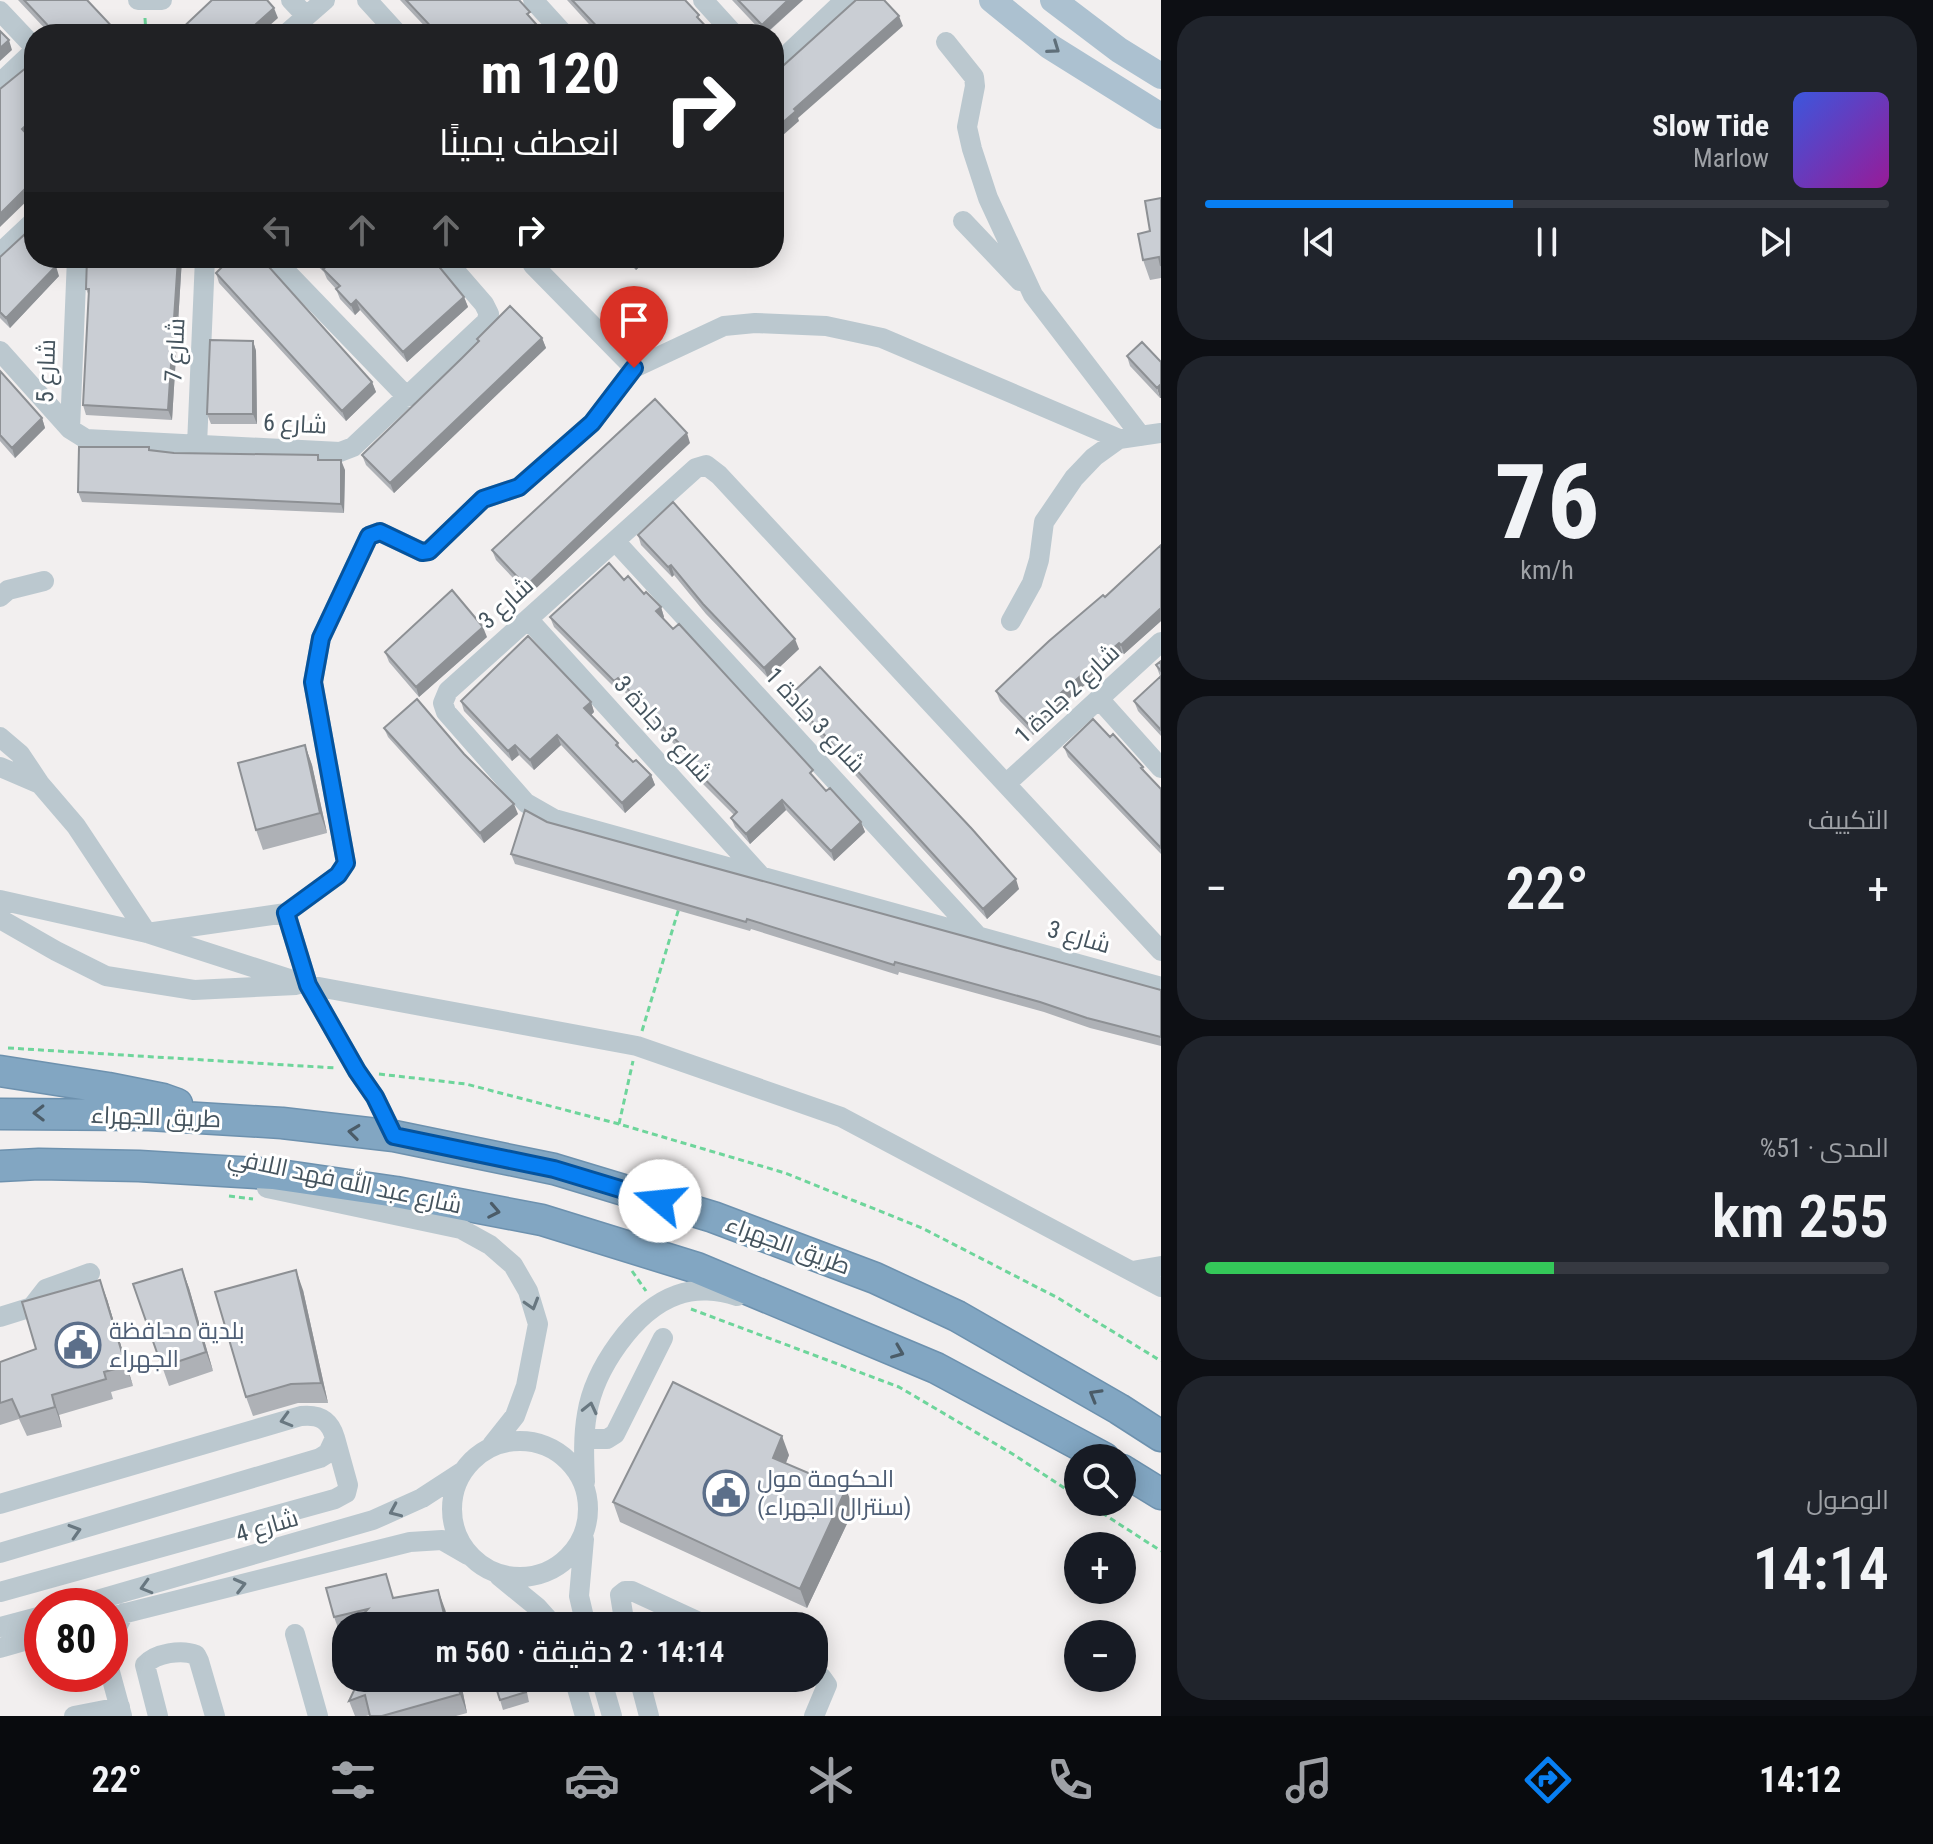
<!DOCTYPE html>
<html lang="ar">
<head>
<meta charset="utf-8">
<style>
  body { margin:0; font-family:"Roboto Condensed",Cairo,sans-serif; background:#20242c; color:#f1f3f6; direction:rtl; height:100vh; display:flex; flex-direction:column; font-size:30px; white-space:nowrap }
  * { box-sizing:border-box; margin:0 }
  p { font-size:26px; color:#9ea1a6 }
  .icon { flex:none; width:44px; height:44px; fill:none; stroke:currentColor; stroke-width:2; stroke-linecap:round; stroke-linejoin:round }
  .map { position:relative; flex:1; overflow:hidden; direction:ltr }
  .side { display:flex; flex-direction:column; gap:16px; padding:16px; background:#0d0f14; width:772px }
  .side>* { flex:none }
  .guide { position:absolute; left:24px; top:24px; width:760px; height:244px; border-radius:32px; box-shadow:0 4px 20px #0003; direction:rtl; background:#202124; color:#fff; overflow:hidden }
  .buttons { position:absolute; left:1064px; top:1444px; display:grid; gap:16px }
  .buttons a { display:grid; place-items:center; width:72px; height:72px; border-radius:50%; background:#171b24; box-shadow:0 4px 20px #0003; font-size:40px }
  .speed { position:absolute; left:24px; top:1588px; display:flex; gap:16px; font-size:40px; font-weight:700; text-align:center }
  .speed>* { display:grid; place-content:center; width:104px; height:104px; border-radius:50%; background:#171b24; box-shadow:0 4px 20px #0003; line-height:1 }
  .speed .limit { border:12px solid #d22; background:#fff; color:#111 }
  .pin { position:absolute; display:grid; place-items:center; width:68px; height:68px; color:#fff; margin:-82px -34px; border-radius:50% 50% 50% 0; rotate:-45deg; box-shadow:0 0 8px #0007 }
  .pin .icon { rotate:45deg }
  .me { position:absolute; width:88px; margin:-44px; rotate:287deg; stroke-linejoin:round; filter:drop-shadow(0 0 6px #0008) }
  .turn { display:flex; align-items:center; gap:28px; height:168px; padding:0 32px; font-size:36px }
  .turn .icon { width:104px; height:104px; stroke-width:2.5 }
  .turn b { display:block; font-size:56px; line-height:68px }
  .lanes { display:flex; align-items:center; height:76px; padding:0 32px; background:#0003; justify-content:center; gap:40px; direction:ltr }
  .lanes .off { opacity:.35 }
  .big { font-size:60px; font-weight:600; line-height:1.1 }
  .side .card { flex:1; display:flex; flex-direction:column; justify-content:center; gap:12px; min-width:0; padding:0 28px; border-radius:32px; background:#20242c }
  .side .dial { align-items:center; gap:0 }
  .dial b { font-size:104px; line-height:1 }
  .song { display:flex; align-items:center; gap:24px }
  .cover { width:96px; height:96px; border-radius:12px; background:linear-gradient(135deg,hsl(230 70% 55%),hsl(300 70% 35%)) }
  .played { height:8px; border-radius:4px; background:linear-gradient(90deg,#087ff2 45%,#363941 45%) }
  .keys { display:flex; justify-content:space-around; direction:ltr }
  .heat { display:flex; justify-content:space-between; align-items:center; font-size:44px; direction:ltr }
  .charge { height:12px; border-radius:6px; background:linear-gradient(90deg,#34c759 51%,#363941 0) }
  .trip { position:absolute; left:332px; top:1612px; width:496px; height:80px; border-radius:32px; background:#171b24; box-shadow:0 4px 20px #0003; font-weight:600; line-height:80px; text-align:center; direction:rtl }
  .dock { display:flex; height:128px; justify-content:space-around; align-items:center; background:#090b0e; color:#9ea1a6 }
  .dock .icon { width:56px; height:56px }
  .dock .on { color:#087ff2 }
  .dock b { font-size:36px; color:#f1f3f6 }
  main { display:flex; flex:1; min-height:0 }
  .map>svg:first-child { display:block }
  .lines { fill:none; stroke-linecap:round; stroke-linejoin:round }
  .highway-casing { stroke:#6d91ae; stroke-width:33 }
  .path { stroke:#6ed59b; stroke-width:3; stroke-dasharray:6 4; stroke-linecap:butt }
  .minor { stroke:#bbc8cf; stroke-width:20 }
  .major { stroke:#acc1d0; stroke-width:26 }
  .highway { stroke:#82a6c2; stroke-width:30 }
  .wall { fill:#aeb1b6 }
  .shaded-wall { fill:#8d9094 }
  .building { fill:#caced4; stroke:#8d9094; stroke-width:2 }
  .oneway { stroke:#5f6f7a }
  .oneway2 { stroke:#4b5c68 }
  .oneway3 { stroke:#687780 }
  .route-casing { stroke:#05539d; stroke-width:20 }
  .route { stroke:#087ff2; stroke-width:14 }
  .labels { text-anchor:middle; dominant-baseline:central; stroke-width:6; stroke-linejoin:round; paint-order:stroke }
  .street-label { font-size:24px; fill:#45545e; stroke:#fff }
  .service-label { font-size:24px; fill:#4e5e75; stroke:#fff; text-anchor:start }
</style>
</head>
<body>
<main>
<section class="side">
<div class="card">
<div class="song"><i class="cover"></i><div><b>Slow Tide</b><p>Marlow</p></div></div>
<div class="played"></div>
<div class="keys"><svg class="icon" aria-label="previous" viewBox="0 0 24 24"><path d="M18 5L8 12l10 7zM5 5v14"/></svg><svg class="icon" aria-label="pause" viewBox="0 0 24 24"><path d="M8 5v14M16 5v14"/></svg><svg class="icon" aria-label="next" viewBox="0 0 24 24"><path d="M6 5l10 7-10 7zM19 5v14"/></svg></div>
</div>
<div class="card dial"><b>76</b><p>km/h</p></div>
<div class="card"><p>التكييف</p>
<div class="heat"><a>−</a><b class="big">22°</b><a>+</a></div>
</div>
<div class="card"><p>المدى · 51%</p><b class="big">255 km</b><div class="charge"></div></div>
<div class="card"><p>الوصول</p><b class="big">14:14</b></div>
</section>
<div class="map">
<svg width="1161" height="1716" viewBox="0 0 1161 1716">
  <rect width="100%" height="100%" fill="#f2efef"/>
  <g class="lines">
    <g class="highway-casing">
      <path id="highway" d="M0,1071l108,17 55,11 14,5
        M0,1114l149,1 133,8 112,13 160,33 159,48 162,61 82,38 162,93 42,27
        M0,1166l39,-2 100,2 134,8 123,18 146,28 155,48 239,100 168,90
        M1122,1470l39,24"/>
    </g>
    <path class="path" d="M145,18l1,16
      M642,1031l37,-123
      M8,1048l328,20
      M379,1074l87,10 153,40 166,49 137,55 136,70 103,63
      M619,1124l14,-63
      M229,1196l24,3
      M632,1271l14,20
      M691,1309l208,78 112,66 67,44
      M1085,1502l76,49"/>
    <path class="minor" d="M138,0h24
      M291,0l15,16
      M367,0l31,34
      M533,0l31,34
      M703,0l31,34
      M0,11l34,36
      M286,34l39,-34
      M946,42l28,35 1,9 -8,41 5,22 16,49 45,97 108,141
      M774,67l71,-67
      M0,83l34,-32
      M963,221l57,60
      M0,253l34,-32
      M273,258l134,139
      M533,265l101,103
      M0,351l70,78 16,10 254,13 13,-5 133,-125 3,-8 -5,-10 -40,-46
      M70,429l7,-171
      M197,445l8,-187
      M615,541l361,393
      M0,597l8,-7 36,-9
      M528,619l232,256
      M1011,621l21,-38 7,-23 5,-38 30,-44 20,-21 25,-18 42,-6
      M1100,700l61,68
      M0,737l20,17 20,30
      M0,767l40,17 36,42 71,107 139,-20 52,-38 8,-12 -33,-181 8,-44 48,-102 11,-4 42,20 7,-1 54,-52 36,-12 73,-64 42,-55 90,-42 31,-3 71,3 56,12 237,101
      M1007,783l154,-141
      M0,900l147,33 161,52 329,61 204,71 320,170
      M286,913l22,72 49,86 18,26 19,39
      M0,919l56,32 50,25 88,14 102,-5
      M1161,951l-442,-476 -13,-10 -10,3 -248,223 -5,12 3,9 80,91 28,16 607,168
      M267,1188l194,41 29,16 23,20 15,26 10,33 -12,62 -11,30 -23,29
      M1132,1271l29,-5
      M0,1317l32,-10 14,-18 44,-16
      M585,1439h22l8,-5 48,-96
      M452 1509a68 68 0 1 1 136 0a68 68 0 1 1-136 0Z
      M585,1482c-1,-23 -2,-46 2,-68 7,-44 47,-104 90,-119 19,-7 42,-5 60,1
      M0,1504l301,-88c19,-2 29,4 34,22l-7,15 -8,5 -320,95
      M584,1539l-5,57 7,30
      M499,1576l38,31 17,19
      M0,1592l335,-93 11,-6 2,-8 -13,-47
      M76,1606l297,-86 49,-22 40,-26
      M110,1617l300,-75 32,-2 26,15
      M625,1626l-5,-31 5,-4h7l76,35
      M0,1627l42,-11
      M295,1634l23,82
      M110,1642l14,-29
      M0,1648l42,-12
      M110,1672l12,44
      M814,1674l8,4 5,7 -13,31
      M574,1678l11,38
      M601,1678l11,38
      M639,1678l10,38
      M74,1716l46,-9
      M158,1716l-13,-51c10,-12 37,-16 51,-10l3,6 16,55"/>
    <path class="major" d="M992,0l57,46 112,70
      M1053,0l66,50 42,26"/>
    <use href="#highway" class="highway"/>
  </g>
  <path class="wall" d="M18,0h69l32,34h-69z
    M400,0h119l14,21 12,13h-113z
    M567,0h118l17,22 11,12h-115z
    M732,0h71l-37,34h-2z
    M1161,198v80l-11,2 -7,-20 7,-29z
    M0,257l59,19 -49,52 -10,-10z
    M182,258l-10,162 -86,-5 -3,-10 6,-109 -3,-7z
    M309,258h123l32,39 4,10 -61,55 -47,-52 -5,5 -15,-16 -4,-10 -9,-10 -3,-7z
    M624,258h25l-13,12z
    M216,273l156,109 4,10 -30,29 -127,-138z
    M542,338l4,10 -152,145 -28,-28 -4,-10 100,-97 16,-17 -1,-2z
    M253,341l3,10 1,73h-46l-4,-10z
    M1142,342l18,56 -30,-32 -3,-10z
    M0,371l42,47 3,10 -30,30 -15,-17z
    M690,443l-161,152 -33,-35 -4,-10z
    M150,450l24,3 144,2 2,5 25,10 -1,43 -262,-11 -4,-10z
    M638,535l161,114 -31,29 -62,-64 -32,-39 -2,2 -31,-32z
    M1161,545v76l-37,33 -2,-1 -56,48 -33,34 -33,-34 -4,-10 109,-94z
    M644,594l17,13 3,10 -1,1 163,173 35,31 4,10 -31,29 -48,-51 -36,34 -15,-17 -4,-9 3,-3 -45,-45 -3,-10 2,-2 -34,-34 -2,-6 -13,-15 -2,2 -16,-17 -3,3 -64,-64 -4,-10z
    M487,637l-68,60 -30,-35 -4,-10z
    M1161,661v75l-23,-25 -4,-10 26,-25 -4,-11z
    M789,696l230,193 -32,30 -195,-213z
    M461,701l130,1 3,10 -3,3 27,28 2,6 13,13 18,13 4,10 -30,28 -64,-68 -27,25 -15,-15 -7,6 -48,-50z
    M384,728l134,86 -34,29 -96,-106z
    M1110,737l33,30 2,5 16,17v65l-93,-97 -4,-10z
    M305,745l7,20 15,68 -64,17 -7,-20z
    M547,822l614,168v56l-71,-18 -46,-16 -145,-40 -1,3 -147,-46 -1,2 -235,-67 -4,-10z
    M182,1269l7,19 24,83 -44,15 -36,-102z
    M303,1290l25,113h-30l-45,13 -7,-19z
    M107,1299l26,87 -22,6 2,7 -54,16 3,12 -35,9 -8,-17 -19,6v-63l36,-13z
    M789,1455l-3,8 68,46 -47,99 -187,-86 -7,-20z
    M395,1598l50,11 4,17h-103v27l-5,-13 5,-5 -5,1 -7,-19z
    M356,1678h104l7,35 -11,3h-86v-1l-4,1h-11l-6,-15 9,-19z
    M524,1678l5,24 -26,8 -3,-10z"/>
  <path class="shaded-wall" d="M788,0h15l-38,34 -3,-9z
    M274,8l4,10 -18,16h-15z
    M899,16l4,10 -105,92 1,3 -25,22v-13l20,-21z
    M9,40l3,10 -12,11v-13z
    M34,118v13l-8,8 -4,-10z
    M34,180v14l-34,33v-13z
    M178,258h4l-10,162 -4,-10z
    M635,258h14l-13,12 -4,-10z
    M56,266l3,10 -49,52 -4,-10z
    M464,297l4,10 -61,55 -4,-10z
    M356,300l4,10 -5,5 -4,-10z
    M542,338l4,10 -152,145 -4,-10z
    M253,341l3,10 1,73 -4,-10z
    M372,382l4,10 -30,29 -4,-10z
    M1161,384v14h-1l-3,-10z
    M42,418l3,10 -30,30 -3,-10z
    M687,433l3,10 -161,152 -3,-9z
    M341,460l4,10 -1,43 -3,-9z
    M671,565l3,10 -2,2 -4,-10z
    M661,607l3,10 -4,4 -4,-10z
    M1161,608v13l-37,33 -3,-9z
    M483,627l4,10 -68,60 -3,-10z
    M795,639l4,10 -31,29 -4,-10z
    M1119,643l3,10 -56,48 -33,34 -4,-10 34,-34z
    M618,678l3,10 -3,3 -4,-10z
    M635,693l4,10 -2,2 -4,-10z
    M591,702l3,10 -6,6 -4,-10z
    M557,735l4,10 -27,25 -4,-10z
    M305,745l7,20 15,68 -7,-20z
    M515,745l4,10 -7,6 -4,-10z
    M651,775l4,10 -30,28 -3,-10z
    M782,800l4,10 -36,34 -4,-10z
    M514,804l4,10 -34,29 -4,-10z
    M861,822l4,10 -31,29 -3,-10z
    M1016,879l3,10 -32,30 -4,-10z
    M182,1269l7,19 24,83 -7,-19z
    M296,1270l7,20 25,113 -7,-20z
    M100,1280l7,19 26,87 -7,-20z
    M52,1395l7,20 3,12 -7,-20z
    M782,1436l7,19 -9,22 -7,-19z
    M846,1489l8,20 -47,99 -7,-19z
    M438,1590l7,19 4,17h-2z
    M457,1678h3l7,35 -7,-19z"/>
  <path class="building" d="M24,0h63l32,34h-63z
    M212,0h55l7,8 -29,26h-69z
    M406,0h113l11,12 -3,2 18,20h-107z
    M572,0h113l14,15 -2,2 16,17h-109z
    M738,0h50l-26,25z
    M856,0h28l15,16 -105,93 2,2 -22,19v-56z
    M0,31l9,9 -9,8z
    M27,67l7,7v44l-12,11 12,13v38l-34,34v-125z
    M1161,198v68l-2,-9 -16,3 -5,-26 12,-3 -5,-30z
    M25,234l9,10v14h14l8,8 -50,52 -6,-6v-55z
    M87,258h91l-10,152 -85,-5 6,-116h-3z
    M231,258h30l111,124 -30,29 -126,-138z
    M316,258h116l32,39 -61,55 -47,-52 -5,5 -15,-16 4,-3 -17,-17 3,-2z
    M510,306l32,32 -152,145 -28,-28 100,-97 17,-17 -2,-2z
    M210,340l43,1v73h-46z
    M1142,342l19,20v22l-4,4 -30,-32z
    M0,371l42,47 -30,30 -12,-13z
    M655,399l32,34 -161,153 -34,-36z
    M79,447h70v3l25,3 144,2v5h23v44l-263,-12z
    M673,502l122,137 -31,29 -61,-64 -32,-39 -3,2 -30,-32z
    M1161,545v63l-40,37 -2,-2 -56,48 -34,34 -33,-34 53,-50 54,-46 2,2z
    M609,563l15,17 4,-4 16,18 2,-2 15,15 -5,4 17,18 6,-5 134,146 -3,3 16,18 4,-3 31,34 -30,29 -49,-51 -36,34 -15,-16 6,-6 -51,-52 5,-5 -41,-41 2,-2 -17,-19 -2,2 -15,-17 -4,3 -64,-64z
    M452,590l31,37 -67,60 -31,-35z
    M528,636l63,66 -7,6 34,35 -2,2 17,17 3,-2 15,15 -29,28 -65,-68 -27,25 -15,-15 -7,6 -47,-50z
    M1161,661v10l-5,-6z
    M820,667l152,162 44,50 -33,30 -194,-213z
    M1161,676v54l-27,-29z
    M417,699l47,55 50,50 -34,29 -96,-105z
    M1093,719l17,18 3,-3 30,33 -2,1 20,21v59l-97,-101z
    M305,745l15,68 -64,17 -18,-67z
    M525,810l22,12 614,168v47l-74,-19 -47,-16 -145,-40 -1,3 -147,-46 -1,3 -235,-68z
    M182,1269l24,83 -44,15 -29,-83z
    M296,1270l25,113 -30,1 -45,13 -31,-105z
    M100,1280l26,86 -22,6 2,7 -54,16 3,12 -35,10 -8,-18 -12,4v-41l36,-13 -14,-47z
    M673,1382l109,54 -9,22 73,31 -46,100 -187,-87z
    M386,1574l7,24 45,-8 9,36h-94l15,-17 -34,8 -8,-29z
    M357,1678h100l3,16 -78,22h-12l-5,-21 -16,6 10,-21z
    M493,1678h29l4,14 -26,8z"/>
  <defs><path id="oneway-chevron" d="M-2-3.5L2.5 0L-2 3.5" fill="none" stroke-width="1.6" stroke-linecap="round" stroke-linejoin="round" transform="scale(2)"/></defs>
  <use class="oneway" href="#oneway-chevron" transform="translate(1054 48) rotate(35)"/>
  <g class="oneway2">
    <use href="#oneway-chevron" transform="translate(39 1113) rotate(179)"/>
    <use href="#oneway-chevron" transform="translate(354 1132) rotate(-173)"/>
    <use href="#oneway-chevron" transform="translate(494 1211) rotate(11)"/>
    <use href="#oneway-chevron" transform="translate(898 1352) rotate(22)"/>
    <use href="#oneway-chevron" transform="translate(1095 1395) rotate(-150)"/>
  </g>
  <g class="oneway3">
    <use href="#oneway-chevron" transform="translate(532 1304) rotate(73)"/>
    <use href="#oneway-chevron" transform="translate(590 1408) rotate(-77)"/>
    <use href="#oneway-chevron" transform="translate(286 1420) rotate(164)"/>
    <use href="#oneway-chevron" transform="translate(395 1511) rotate(156)"/>
    <use href="#oneway-chevron" transform="translate(75 1531) rotate(-17)"/>
    <use href="#oneway-chevron" transform="translate(240 1585) rotate(-14)"/>
    <use href="#oneway-chevron" transform="translate(146 1587) rotate(164)"/>
  </g>
  <g class="lines">
    <g class="route-casing">
      <path id="route" d="M634,368l-42,55 -73,64 -36,12 -54,52 -7,1 -42,-20 -11,4 -48,102 -8,44 33,181 -8,12 -52,38 22,72 49,86 18,26 19,39 160,33 106,32"/>
    </g>
    <use href="#route" class="route"/>
  </g>
  <defs>
    <g id="civic-ring" transform="scale(2.3)"><circle r="9.5" fill="#fff" stroke="#5c6f8a" stroke-width="1.5"/><path d="M-.6-6.5H3V-4.5H.6V-3L4-1V1h2V6H-6V1h2V-1L-.6-3ZM-1.2 2.5V6h2.4V2.5Z" fill="#5c6f8a"/></g>
  </defs>
  <g fill-rule="evenodd">
    <use href="#civic-ring" x="78" y="1345"/>
    <use href="#civic-ring" x="726" y="1493"/>
  </g>
  <g class="labels">
    <g class="street-label">
      <text transform="translate(175 350) rotate(-87)">شارع 7</text>
      <text transform="translate(46 371) rotate(-88)">شارع 5</text>
      <text transform="translate(295 424) rotate(3)">شارع 6</text>
      <text transform="translate(506 603) rotate(-42)">شارع 3</text>
      <text transform="translate(1067 694) rotate(-43)">شارع 2 جادة 1</text>
      <text transform="translate(815 720) rotate(47)">شارع 3 جادة 1</text>
      <text transform="translate(663 729) rotate(48)">شارع 3 جادة 3</text>
      <text transform="translate(1079 937) rotate(16)">شارع 3</text>
      <text transform="translate(156 1117) rotate(2)">طريق الجهراء</text>
      <text transform="translate(345 1181) rotate(12)">شارع عبد الله فهد اللافي</text>
      <text transform="translate(788 1245) rotate(20)">طريق الجهراء</text>
      <text transform="translate(267 1526) rotate(-16)">شارع 4</text>
    </g>
    <g class="service-label">
      <text x="109" y="1331">بلدية محافظة<tspan x="109" dy="28">الجهراء</tspan></text>
      <text x="757" y="1479">الحكومة مول<tspan x="757" dy="28">(سنترال الجهراء)</tspan></text>
    </g>
  </g>
</svg>
<div class="buttons">
<a><svg class="icon" aria-label="search" viewBox="0 0 24 24"><circle cx="10" cy="10" r="6"/><path d="M15 15l6 6"/></svg></a>
<a>+</a>
<a>−</a>
</div>
<div class="speed"><div class="limit">80</div></div>
<div class="pin" style="left:634px;top:368px;background:#d93025"><svg class="icon" aria-label="arrive" viewBox="0 0 24 24"><path d="M6 21V4h12l-3 4 3 4H6"/></svg></div>
<svg class="me" style="left:660px;top:1201px" viewBox="-20 -20 40 40"><circle r="19" fill="#fff"/><path d="M0-13L10 11 0 6-10 11z" fill="#087ff2"/></svg>
<div class="trip">14:14 · 2 دقيقة · 560 m</div>
<div class="guide">
<div class="turn"><svg class="icon" aria-label="right" viewBox="0 0 24 24"><path d="M7 20v-9h11M14 6l5 5-5 5"/></svg><div><b>120 m</b>انعطف يمينًا</div></div>
<div class="lanes"><svg class="icon off" aria-label="left" viewBox="0 0 24 24"><path d="M17 20v-9H6M10 6l-5 5 5 5"/></svg><svg class="icon off" aria-label="ahead" viewBox="0 0 24 24"><path d="M12 20V5M6 11l6-6 6 6"/></svg><svg class="icon off" aria-label="ahead" viewBox="0 0 24 24"><path d="M12 20V5M6 11l6-6 6 6"/></svg><svg class="icon" aria-label="right" viewBox="0 0 24 24"><path d="M7 20v-9h11M14 6l5 5-5 5"/></svg></div>
</div>
</div>
</main>
<nav class="dock">
<b>14:12</b>
<svg class="icon on" aria-label="directions" viewBox="0 0 24 24"><path d="M12 3l9 9-9 9-9-9zM9 14v-3h6M13 9l2 2-2 2"/></svg>
<svg class="icon" aria-label="music" viewBox="0 0 24 24"><path d="M9 18V5l10-2v13"/><circle cx="6" cy="18" r="3"/><circle cx="16" cy="16" r="3"/></svg>
<svg class="icon" aria-label="phone" viewBox="0 0 24 24"><path d="M5 4h4l2 5-3 2q2 4 5 5l2-3 5 2v4C11 20 4 13 5 4z"/></svg>
<svg class="icon" aria-label="climate" viewBox="0 0 24 24"><path d="M12 3v18M4 7l16 10M4 17L20 7"/></svg>
<svg class="icon" aria-label="car" viewBox="0 0 24 24"><path d="M5 17H2v-5l4-1 3-4h7l3 4 3 1v5h-3M9 17h6M6 11h13"/><circle cx="7" cy="17" r="2"/><circle cx="17" cy="17" r="2"/></svg>
<svg class="icon" aria-label="filters" viewBox="0 0 24 24"><path d="M4 7h16M4 17h16"/><circle cx="9" cy="7" r="2"/><circle cx="15" cy="17" r="2"/></svg>
<b>22°</b>
</nav>
</body>
</html>
